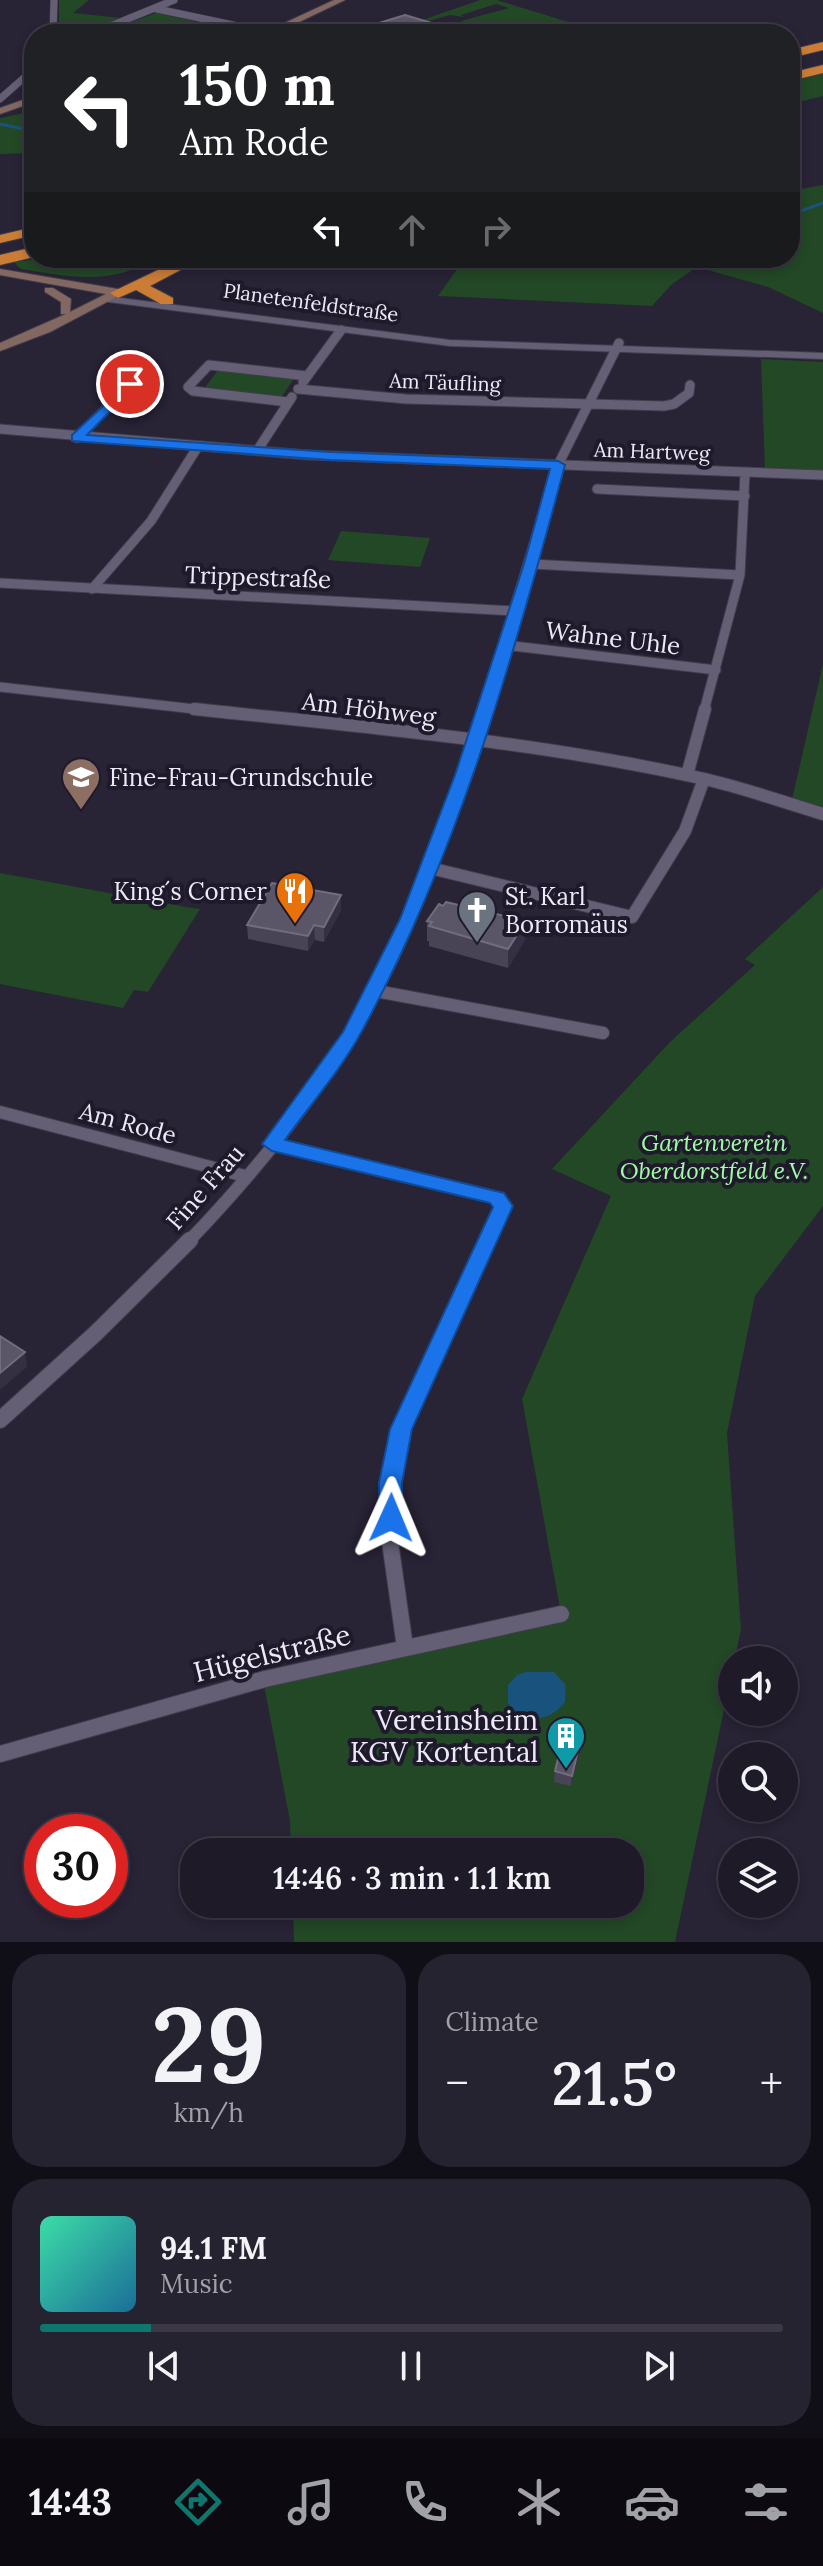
<!DOCTYPE html>
<html lang="en">
<head>
<meta charset="utf-8">
<style>
  body { margin:0; font-family:Lora,serif; background:#262330; color:#f1f3f6; height:100vh; display:flex; flex-direction:column; font-size:30px; white-space:nowrap }
  * { box-sizing:border-box; margin:0 }
  p { font-size:26px; color:#a1a1a8 }
  .icon { flex:none; width:44px; height:44px; fill:none; stroke:currentColor; stroke-width:2; stroke-linecap:round; stroke-linejoin:round }
  .map { position:relative; height:1942px; overflow:hidden }
  .drawer { display:flex; flex-direction:column; gap:12px; padding:12px; background:#100e16; flex:1 }
  .drawer>* { flex:none }
  .top-card { position:absolute; left:24px; top:24px; width:776px; height:244px; border-radius:32px; box-shadow:0 4px 12px #0003,0 0 0 2px #3c3845; background:#202124; color:#fff; overflow:hidden }
  .buttons { position:absolute; left:718px; top:1646px; display:grid; gap:16px }
  .buttons a { display:grid; place-items:center; width:80px; height:80px; border-radius:50%; background:#1e1a28; box-shadow:0 4px 12px #0003,0 0 0 2px #3c3845; font-size:40px }
  .speed { position:absolute; left:24px; top:1814px; display:flex; gap:16px; font-size:40px; font-weight:700; text-align:center }
  .speed>* { display:grid; place-content:center; width:104px; height:104px; border-radius:50%; background:#1e1a28; box-shadow:0 4px 12px #0003,0 0 0 2px #3c3845; line-height:1 }
  .speed .limit { border:12px solid #d22; background:#fff; color:#111 }
  .pin { position:absolute; display:grid; place-items:center; width:68px; height:68px; color:#fff; margin:-34px; border:4px solid #fff; border-radius:50%; box-shadow:0 2px 8px #0007 }
  .me { position:absolute; width:88px; margin:-44px; rotate:1deg; stroke-linejoin:round; filter:drop-shadow(0 0 6px #0008) }
  .turn { display:flex; align-items:center; gap:28px; height:168px; padding:0 24px; font-size:36px }
  .turn .icon { width:104px; height:104px; stroke-width:2.5 }
  .turn b { display:block; font-size:56px; line-height:68px }
  .lanes { display:flex; align-items:center; height:76px; padding:0 24px; background:#0003; justify-content:center; gap:40px; direction:ltr }
  .lanes .off { opacity:.35 }
  .big { font-size:60px; font-weight:600; line-height:1.1 }
  .drawer .tile { flex:1; display:flex; flex-direction:column; justify-content:center; gap:12px; min-width:0; padding:0 28px; border-radius:32px; background:#262330 }
  .drawer .dial { align-items:center; gap:0 }
  .dial b { font-size:104px; line-height:1 }
  .song { display:flex; align-items:center; gap:24px }
  .cover { width:96px; height:96px; border-radius:12px; background:linear-gradient(135deg,hsl(160 70% 55%),hsl(200 70% 35%)) }
  .played { height:8px; border-radius:4px; background:linear-gradient(90deg,#0f766e 15%,#3c3845 15%) }
  .keys { display:flex; justify-content:space-around; direction:ltr }
  .heat { display:flex; justify-content:space-between; align-items:center; font-size:44px; direction:ltr }
  .drawer .tiles { flex:1; display:grid; gap:12px; grid-template-columns:1fr 1fr }
  .tile:last-child { grid-column:span 2 }
  .trip { position:absolute; left:180px; top:1838px; width:464px; height:80px; border-radius:32px; background:#1e1a28; box-shadow:0 4px 12px #0003,0 0 0 2px #3c3845; font-weight:600; line-height:80px; text-align:center }
  .tabs { display:flex; height:128px; justify-content:space-around; align-items:center; background:#0c0a10; color:#a1a1a8 }
  .tabs .icon { width:56px; height:56px }
  .tabs .active { color:#0f766e }
  .tabs b { font-size:36px; color:#f1f3f6 }
  .map>svg:first-child { display:block }
  .green { fill:#234826 }
  .water { fill:#19527d }
  .lines { fill:none; stroke-linecap:round; stroke-linejoin:round }
  .stream { stroke:#19527d; stroke-width:3 }
  .minor-far3-casing { stroke:#413d4c; stroke-width:8 }
  .minor-far2-casing { stroke:#413d4c; stroke-width:11 }
  .minor-far1-casing { stroke:#413d4c; stroke-width:14 }
  .minor-casing { stroke:#413d4c; stroke-width:18 }
  .tertiary-casing { stroke:#413d4c; stroke-width:2 }
  .secondary-casing { stroke:#413d4c; stroke-width:2 }
  .motorway-casing { stroke:#413d4c; stroke-width:2 }
  .minor-far3 { stroke:#645f74; stroke-width:7 }
  .minor-far2 { stroke:#645f74; stroke-width:9 }
  .minor-far1 { stroke:#645f74; stroke-width:12 }
  .minor { stroke:#645f74; stroke-width:16 }
  .tertiary { fill:#645f74; fill-rule:evenodd }
  .secondary { fill:#836861; fill-rule:evenodd }
  .motorway { fill:#cb7d35; fill-rule:evenodd }
  .wall { fill:#484456 }
  .shaded-wall { fill:#342f42 }
  .building { fill:#5a5567; stroke:#716d7e; stroke-width:2 }
  .route { fill:#1a73e8; stroke:#114b97; stroke-width:2 }
  .labels { text-anchor:middle; dominant-baseline:central; stroke-width:8; stroke-linejoin:round; paint-order:stroke }
  .far-street-label { font-size:20px; fill:#edeaf7; stroke:#1f1a2b }
  .street-label { font-size:24px; fill:#edeaf7; stroke:#1f1a2b }
  .poi-label { font-size:24px; fill:#edeaf7; stroke:#1f1a2b; text-anchor:start }
  .park-label { font-size:24px; font-style:italic; fill:#a0fba5; stroke:#1f1a2b }
  .near-street-label { font-size:28px; fill:#edeaf7; stroke:#1f1a2b }
  .near-poi-label { font-size:28px; fill:#edeaf7; stroke:#1f1a2b; text-anchor:end }
</style>
</head>
<body>
<div class="map">
<svg width="823" height="1942" viewBox="0 0 823 1942">
  <rect width="100%" height="100%" fill="#282335"/>
  <path class="green" d="M59,0h30l-16,13 48,5 -37,16h-25z
    M480,0h17l91,28 -21,6h-97l-16,-5 15,-5 -8,-3 48,-13 -13,-4 -35,11 3,2 -14,-2 -68,19z
    M156,13l91,20 -148,1z
    M823,73v23l-33,8v-24z
    M34,111v42l-34,1v-36z
    M823,185v128l-55,-26 -71,-20 -25,17 -20,22 -214,-10 27,-38h325v-67z
    M48,258h105c-40,29 -87,18 -132,11l-7,-7z
    M761,359l62,3v113l-58,-3z
    M219,369l76,8 -15,22 -77,-9z
    M341,531l89,7 -10,29 -92,-7z
    M823,664v150l-32,-10z
    M0,873l186,34 14,2 -52,83 -14,-2 -11,18 -123,-24z
    M823,887v319l-68,90 -28,137 14,196 -66,313h-381l-1,-38h337v-52h-339l-1,-31 -27,-141 298,-66 -39,-215 89,-203 -59,-27 118,-127 85,-77 -10,-6z"/>
  <path class="water" d="M526,1672h28l12,13 -1,17c-16,21 -42,23 -57,1v-18l9,-10z"/>
  <g class="lines">
    <path class="stream" d="M0,124l34,7
      M790,215l33,-12"/>
    <g class="minor-far3-casing">
      <path id="minor-far3" d="M157,9l119,25
        M53,34l1,-34
        M91,34l83,-34
        M0,99l34,-30"/>
    </g>
    <g class="minor-far2-casing">
      <path id="minor-far2" d="M303,382l38,-52
        M298,389l108,10 258,7 10,-2 15,-11 1,-8
        M288,402l-95,-11 -5,-4 21,-22 98,11
        M0,429l308,26 515,20
        M77,438l70,-71
        M257,451l35,-54
        M597,489l148,7
        M531,564l209,11
        M0,583l515,28
        M92,589l59,-68 46,-73
        M505,645l211,25
        M0,687l212,24
        M483,711l75,-246 61,-122
        M704,711l36,-136 5,-102"/>
    </g>
    <g class="minor-far1-casing">
      <path id="minor-far1" d="M194,709c169,18 340,32 506,69 42,9 82,24 123,36
        M687,775l18,-66
        M430,868l202,49 53,-86 19,-52
        M376,991l227,42
        M0,1112l245,64
        M272,1144l225,54 6,8 -17,36
        M188,1242c80,-83 153,-176 203,-281 39,-81 65,-167 93,-252"/>
    </g>
    <g class="minor-casing">
      <path id="minor" d="M0,1420l96,-87 94,-93
        M405,1647l-15,-105v-59l11,-54 86,-189
        M0,1754l265,-75 296,-65"/>
    </g>
    <g class="tertiary-casing">
      <path id="tertiary" d="M105,296l345,44 373,13v6l-373,-13 -349,-45v-4z"/>
    </g>
    <g class="secondary-casing">
      <path id="secondary" d="M334,0h11l-71,34h-13z
        M34,96v6l-34,12v-6z
        M0,269l118,20 6,4 -74,39 -50,19v-8l66,-29h-5v-12l-16,-10v-4h8l18,11 -1,13 36,-18 -106,-19z"/>
    </g>
    <g class="motorway-casing">
      <path id="motorway" d="M823,42v8l-33,8v-8z
        M823,65v8l-33,8v-8z
        M34,227v8l-34,8v-8z
        M34,247v10l-34,8v-10z
        M183,258h20l-53,28 23,12v6h-12l-25,-14 -18,8 -8,-5z"/>
    </g>
    <use href="#minor-far3" class="minor-far3"/>
    <use href="#minor-far2" class="minor-far2"/>
    <use href="#minor-far1" class="minor-far1"/>
    <use href="#minor" class="minor"/>
    <use href="#tertiary" class="tertiary"/>
    <use href="#secondary" class="secondary"/>
    <use href="#motorway" class="motorway"/>
  </g>
  <path class="wall" d="M369,26l99,8h-99z
    M341,895v15l-17,32 -9,-2 -7,11 -60,-12 -1,-14z
    M427,921l98,19 -17,28 -79,-22v-5h-2z
    M582,1745l-11,41 -17,-4 1,-11z"/>
  <path class="shaded-wall" d="M341,895v15l-17,32v-15z
    M526,921l-1,19 -17,28v-19z
    M314,925l1,15 -7,11v-15z
    M25,1352l2,15 -27,23v-17z
    M582,1734v11l-11,41 1,-10z"/>
  <path class="building" d="M405,15l63,19h-73l-26,-8z
    M272,883l69,12 -17,32 -10,-2 -6,11 -61,-11z
    M446,902l80,19 -18,28 -79,-23 3,-4 -5,-1 12,-17 4,2z
    M0,1336l25,16 -25,21z
    M565,1730l17,4 -10,42 -17,-5z"/>
  <path class="route" d="M130,381l4,1v5l-47,48 243,17 228,9 7,4c-51,191 -108,392 -203,566 -21,39 -52,74 -77,109l219,53 9,13 -101,223 -10,54v35l-3,6 -8,3 -9,-3 -3,-6v-35l11,-54 103,-222 -3,-4 -218,-52 -10,-7 81,-112 57,-113 55,-144 69,-211 26,-95 -220,-9 -258,-19v-6z"/>
  <defs>
    <g id="school-pin" transform="scale(2)"><path d="M0 17L-7.5 6A9.5 9.5 0 1 1 7.5 6Z" fill="#8d6e63" stroke="#1f1a2b"/><path d="M0-5L7-2L0 1L-7-2ZM-4 1L0 2.5L4 1V4Q0 6-4 4Z" fill="#fff"/></g>
    <g id="restaurant-pin" transform="scale(2)"><path d="M0 17L-7.5 6A9.5 9.5 0 1 1 7.5 6Z" fill="#e8710a" stroke="#1f1a2b"/><path d="M-5-6h1v4h1v-4h1v4h1v-4h1v5L-1.5 .5V6h-2V.5L-5-1ZM5-6V6H3V1.5H1.5Q1.5-4 5-6Z" fill="#fff"/></g>
    <g id="church-pin" transform="scale(2)"><path d="M0 17L-7.5 6A9.5 9.5 0 1 1 7.5 6Z" fill="#6b7280" stroke="#1f1a2b"/><path d="M-1.2-6h2.4v3.5h3.3v2.4h-3.3V6h-2.4V-.1h-3.3v-2.4h3.3Z" fill="#fff"/></g>
    <g id="building-pin" transform="scale(2)"><path d="M0 17L-7.5 6A9.5 9.5 0 1 1 7.5 6Z" fill="#0f9aa8" stroke="#1f1a2b"/><path d="M-4-6H4V6H1V3H-1V6H-4ZM-2.5-4.3h1.7v1.8h-1.7ZM.8-4.3h1.7v1.8H.8ZM-2.5-1h1.7V.8h-1.7ZM.8-1h1.7V.8H.8Z" fill="#fff"/></g>
  </defs>
  <g fill-rule="evenodd">
    <use href="#school-pin" x="81" y="777"/>
    <use href="#restaurant-pin" x="295" y="891"/>
    <use href="#church-pin" x="477" y="910"/>
    <use href="#building-pin" x="566" y="1736"/>
  </g>
  <g class="labels">
    <g class="far-street-label">
      <text transform="translate(311 302) rotate(8)">Planetenfeldstraße</text>
      <text transform="translate(445 382) rotate(2)">Am Täufling</text>
      <text transform="translate(652 451) rotate(2)">Am Hartweg</text>
    </g>
    <g class="street-label">
      <text transform="translate(258 577) rotate(2)">Trippestraße</text>
      <text transform="translate(613 638) rotate(7)">Wahne Uhle</text>
      <text transform="translate(369 709) rotate(7)">Am Höhweg</text>
      <text transform="translate(128 1123) rotate(15)">Am Rode</text>
      <text transform="translate(205 1187) rotate(-49)">Fine Frau</text>
    </g>
    <g class="poi-label">
      <text x="109" y="777">Fine-Frau-Grundschule</text>
      <text x="267" y="891" text-anchor="end">King´s Corner</text>
      <text x="505" y="896">St. Karl<tspan x="505" dy="28">Borromäus</tspan></text>
    </g>
    <g class="park-label">
      <text x="714" y="1142">Gartenverein<tspan x="714" dy="28">Oberdorstfeld e.V.</tspan></text>
    </g>
    <g class="near-street-label">
      <text transform="translate(272 1653) rotate(-14)">Hügelstraße</text>
    </g>
    <g class="near-poi-label">
      <text x="538" y="1720">Vereinsheim<tspan x="538" dy="32">KGV Kortental</tspan></text>
    </g>
  </g>
</svg>
<div class="buttons">
<a><svg class="icon" aria-label="sound" viewBox="0 0 24 24"><path d="M4 9h4l5-4v14l-5-4H4zM17 9q2 3 0 6"/></svg></a>
<a><svg class="icon" aria-label="search" viewBox="0 0 24 24"><circle cx="10" cy="10" r="6"/><path d="M15 15l6 6"/></svg></a>
<a><svg class="icon" aria-label="layers" viewBox="0 0 24 24"><path d="M12 4l9 5-9 5-9-5zM3 14l9 5 9-5"/></svg></a>
</div>
<div class="speed"><div class="limit">30</div></div>
<div class="pin" style="left:130px;top:384px;background:#d93025"><svg class="icon" aria-label="arrive" viewBox="0 0 24 24"><path d="M6 21V4h12l-3 4 3 4H6"/></svg></div>
<svg class="me" style="left:391px;top:1518px" viewBox="-20 -20 40 40"><path d="M0-17L14 15 0 8-14 15z" fill="#1a73e8" stroke="#fff" stroke-width="4"/></svg>
<div class="trip">14:46 · 3 min · 1.1 km</div>
<div class="top-card">
<div class="turn"><svg class="icon" aria-label="left" viewBox="0 0 24 24"><path d="M17 20v-9H6M10 6l-5 5 5 5"/></svg><div><b>150 m</b>Am Rode</div></div>
<div class="lanes"><svg class="icon" aria-label="left" viewBox="0 0 24 24"><path d="M17 20v-9H6M10 6l-5 5 5 5"/></svg><svg class="icon off" aria-label="ahead" viewBox="0 0 24 24"><path d="M12 20V5M6 11l6-6 6 6"/></svg><svg class="icon off" aria-label="right" viewBox="0 0 24 24"><path d="M7 20v-9h11M14 6l5 5-5 5"/></svg></div>
</div>
</div>
<section class="drawer">
<div class="tiles">
<div class="tile dial"><b>29</b><p>km/h</p></div>
<div class="tile"><p>Climate</p>
<div class="heat"><a>−</a><b class="big">21.5°</b><a>+</a></div>
</div>
<div class="tile">
<div class="song"><i class="cover"></i><div><b>94.1 FM</b><p>Music</p></div></div>
<div class="played"></div>
<div class="keys"><svg class="icon" aria-label="previous" viewBox="0 0 24 24"><path d="M18 5L8 12l10 7zM5 5v14"/></svg><svg class="icon" aria-label="pause" viewBox="0 0 24 24"><path d="M8 5v14M16 5v14"/></svg><svg class="icon" aria-label="next" viewBox="0 0 24 24"><path d="M6 5l10 7-10 7zM19 5v14"/></svg></div>
</div>
</div>
</section>
<nav class="tabs">
<b>14:43</b>
<svg class="icon active" aria-label="directions" viewBox="0 0 24 24"><path d="M12 3l9 9-9 9-9-9zM9 14v-3h6M13 9l2 2-2 2"/></svg>
<svg class="icon" aria-label="music" viewBox="0 0 24 24"><path d="M9 18V5l10-2v13"/><circle cx="6" cy="18" r="3"/><circle cx="16" cy="16" r="3"/></svg>
<svg class="icon" aria-label="phone" viewBox="0 0 24 24"><path d="M5 4h4l2 5-3 2q2 4 5 5l2-3 5 2v4C11 20 4 13 5 4z"/></svg>
<svg class="icon" aria-label="climate" viewBox="0 0 24 24"><path d="M12 3v18M4 7l16 10M4 17L20 7"/></svg>
<svg class="icon" aria-label="car" viewBox="0 0 24 24"><path d="M5 17H2v-5l4-1 3-4h7l3 4 3 1v5h-3M9 17h6M6 11h13"/><circle cx="7" cy="17" r="2"/><circle cx="17" cy="17" r="2"/></svg>
<svg class="icon" aria-label="filters" viewBox="0 0 24 24"><path d="M4 7h16M4 17h16"/><circle cx="9" cy="7" r="2"/><circle cx="15" cy="17" r="2"/></svg>
</nav>
</body>
</html>
